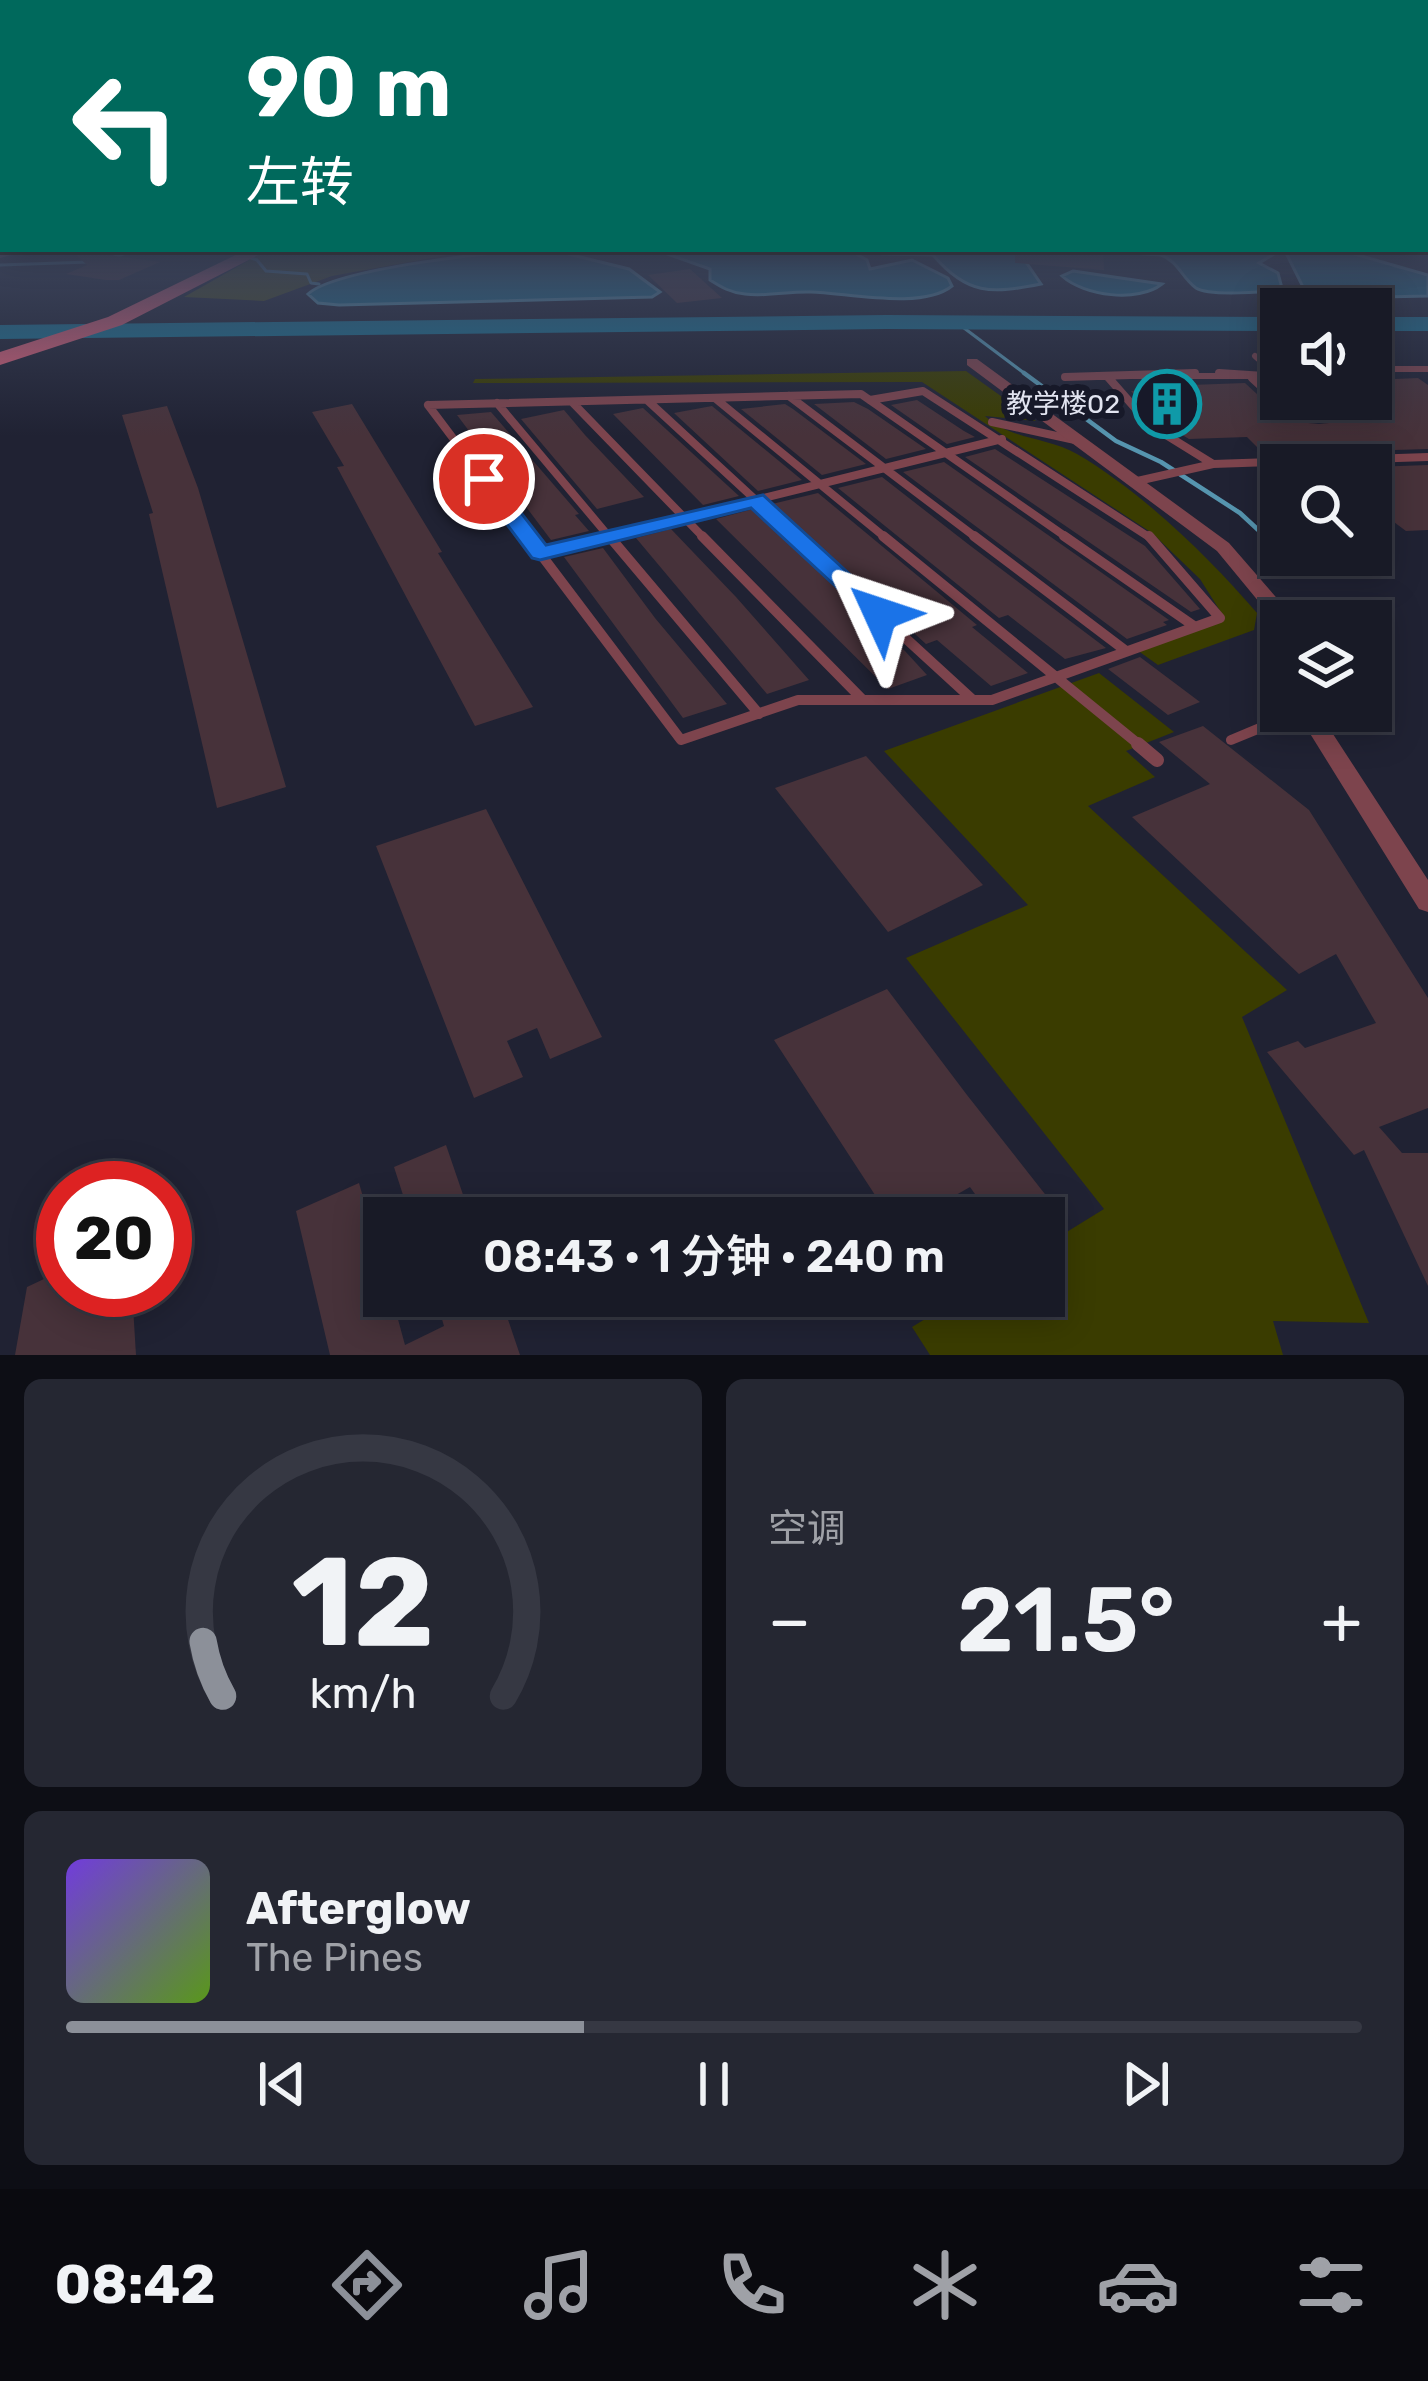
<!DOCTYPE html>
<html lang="zh">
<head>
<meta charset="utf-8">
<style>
  body { margin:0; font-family:Rubik,"Noto Sans SC",sans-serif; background:#252732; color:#f1f3f6; height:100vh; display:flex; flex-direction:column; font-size:45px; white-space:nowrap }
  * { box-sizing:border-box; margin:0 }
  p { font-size:39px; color:#9fa1a7 }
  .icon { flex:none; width:66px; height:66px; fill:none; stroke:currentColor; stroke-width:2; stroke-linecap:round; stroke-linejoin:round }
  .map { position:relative; height:1355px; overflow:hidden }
  .sheet { display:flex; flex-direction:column; gap:24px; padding:24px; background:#0d0e15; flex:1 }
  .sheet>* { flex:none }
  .guide { position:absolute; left:0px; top:0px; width:1428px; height:252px; box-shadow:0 6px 30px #0003,0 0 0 3px #363843; background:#00695c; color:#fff; overflow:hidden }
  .controls { position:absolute; left:1260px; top:288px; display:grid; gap:24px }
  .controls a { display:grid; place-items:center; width:132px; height:132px; border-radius:0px; background:#181a26; box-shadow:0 6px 30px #0003,0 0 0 3px #363843; font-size:60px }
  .speed { position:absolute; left:36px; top:1161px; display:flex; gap:24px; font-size:60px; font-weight:700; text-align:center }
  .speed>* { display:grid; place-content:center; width:156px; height:156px; border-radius:50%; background:#181a26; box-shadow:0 6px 30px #0003,0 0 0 3px #363843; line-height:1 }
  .speed .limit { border:18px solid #d22; background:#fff; color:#111 }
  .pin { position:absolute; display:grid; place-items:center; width:102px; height:102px; color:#fff; margin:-51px; border:6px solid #fff; border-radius:50%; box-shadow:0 3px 12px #0007 }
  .me { position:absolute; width:132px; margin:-66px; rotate:312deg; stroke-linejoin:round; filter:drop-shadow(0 0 9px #0008) }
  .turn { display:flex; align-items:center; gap:42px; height:252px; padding:0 48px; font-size:54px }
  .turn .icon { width:156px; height:156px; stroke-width:2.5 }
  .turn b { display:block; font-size:84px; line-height:102px }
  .big { font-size:90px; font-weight:600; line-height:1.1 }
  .sheet .widget { flex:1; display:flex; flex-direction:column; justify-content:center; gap:18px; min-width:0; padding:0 42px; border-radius:18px; background:#252732 }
  .sheet .dial { align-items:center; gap:0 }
  .dial svg { height:312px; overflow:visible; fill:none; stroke:#363843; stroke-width:7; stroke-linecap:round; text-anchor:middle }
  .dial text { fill:#f1f3f6; stroke:none }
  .song { display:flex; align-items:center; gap:36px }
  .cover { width:144px; height:144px; border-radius:18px; background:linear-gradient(135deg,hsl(260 70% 55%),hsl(90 70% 35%)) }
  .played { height:12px; border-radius:6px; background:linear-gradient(90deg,#8c9099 40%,#363843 40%) }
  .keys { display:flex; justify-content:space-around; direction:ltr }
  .heat { display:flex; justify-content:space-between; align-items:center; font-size:66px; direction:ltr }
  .sheet .tiles { flex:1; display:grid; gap:24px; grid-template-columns:1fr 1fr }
  .widget:last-child { grid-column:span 2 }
  .trip { position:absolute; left:363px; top:1197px; width:702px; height:120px; border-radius:0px; background:#181a26; box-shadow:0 6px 30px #0003,0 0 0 3px #363843; font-weight:600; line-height:120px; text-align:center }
  .tab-bar { display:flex; height:192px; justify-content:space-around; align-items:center; background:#0a0a0f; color:#9fa1a7 }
  .tab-bar .icon { width:84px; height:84px }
  .tab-bar .current { color:#8c9099 }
  .tab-bar b { font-size:54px; color:#f1f3f6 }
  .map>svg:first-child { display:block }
  .green { fill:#3a3c00 }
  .forest { fill:#4b4d1c }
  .water { fill:#1a7393; stroke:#5695af; stroke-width:3 }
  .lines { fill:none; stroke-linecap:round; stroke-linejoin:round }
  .stream-far2 { stroke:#5695af; stroke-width:3 }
  .stream-far1 { stroke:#5695af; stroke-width:4.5 }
  .stream { stroke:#5695af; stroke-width:6 }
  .river { fill:#1a7393; fill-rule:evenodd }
  .building { fill:#47323a }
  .lane-far3 { stroke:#7d444d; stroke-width:6 }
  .lane-far2 { stroke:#7d444d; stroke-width:8 }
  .lane-far1 { stroke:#7d444d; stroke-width:10 }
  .lane { stroke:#7d444d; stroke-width:14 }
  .street { fill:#7d444d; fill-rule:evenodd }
  .secondary { fill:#ae5364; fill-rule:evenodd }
  .primary { fill:#d45e75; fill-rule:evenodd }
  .route { fill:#1a73e8; stroke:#114b97; stroke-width:3 }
  .labels { text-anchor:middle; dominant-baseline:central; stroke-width:12; stroke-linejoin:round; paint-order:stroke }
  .far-poi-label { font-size:27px; fill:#e2e4f0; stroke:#171929; text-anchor:end }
</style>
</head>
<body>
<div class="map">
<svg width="1428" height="1355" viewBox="0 0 1428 1355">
  <rect width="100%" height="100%" fill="#202233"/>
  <path class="green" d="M966,371l70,50 -51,-5c26,24 62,21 92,38 65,38 132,103 180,159l-3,17 -96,35 -21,-15 87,-33 -24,-38 -48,-46 -230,-151 -449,1 2,-4z
    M1099,673l75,59 -48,19 29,26 -67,29 199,184 -45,27 127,306 -96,-2 10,34h-353l-18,-28 51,-31h81v-50l60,-37 -198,-251 122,-53 -144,-154z"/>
  <path class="forest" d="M269,249h212l-149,27 -68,25 -80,-4z"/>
  <path class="water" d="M548,249l81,20 31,23 -8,5 -313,8 -21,-2 -10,-9c28,-26 197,-44 240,-45z
    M653,249h194l20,11 3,9 42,-9 36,18 4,8c-30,24 -104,7 -141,6 -22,-1 -44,5 -66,2 -14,-1 -24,-7 -35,-14v-11z
    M872,249h145l24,35c-50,10 -74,11 -108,-29l-51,-1z
    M1063,249h207l4,5 -15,9 19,10 4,15c-12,5 -74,8 -86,0 -14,-10 -18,-27 -35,-33z
    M1284,249h53l91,26v21l-95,2 -27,-5z
    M1073,271l89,13c-24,19 -78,12 -100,-8z"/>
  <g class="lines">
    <path class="stream-far2" d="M224,249l33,11 9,11 41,3 4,9 8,1
      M114,257l25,-8
      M0,265l89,-3
      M956,322l72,54"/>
    <path class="stream-far1" d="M1024,373l92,68 45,21 79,51 28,26"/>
    <path class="stream" d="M1265,536l16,14
      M1286,555l15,14"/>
    <path class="river" d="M886,315l395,2v14l-395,-2 -886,10v-14z
      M1371,317h57v14h-57z"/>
  </g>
  <path class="building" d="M1015,249l88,4 1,17 -89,-7z
    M71,250l89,12 -41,18h-13l-40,-6 21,-9z
    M690,269l32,29 -45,5 -29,-28z
    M1418,378l10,7v64l-164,5 -17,-17 -58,2 -34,-20 -24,-28h8l-3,-4 109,-4 41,38 33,3 51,-5 -24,-20h25v-19z
    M917,400l47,31 11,6 -28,7 -56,-39z
    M854,402l14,7 58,40 -40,10 -72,-55z
    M352,404l90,148 -4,1 95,154 -58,19 -138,-259 7,-1 -32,-54z
    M785,404l8,5 73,55 -44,11 -81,-66z
    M167,406l31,82 88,299 -69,21 -68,-294 4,-1 -31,-98z
    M712,406l90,74 -44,11 -84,-78z
    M643,408l96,88 -36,9 -90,-91z
    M564,410l21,25 59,62 -47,12 -76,-90z
    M491,412l88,102 -4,1 14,16 -38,9 -94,-125z
    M995,449l150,97 55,63 -9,3 -226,-155z
    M944,462l225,158 -6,2 4,3 -40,14 -224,-167z
    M1428,465v65l-22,1 -35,-26v-38z
    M882,477l86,67 138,104 -41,11 -57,-44 -9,3 -161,-130z
    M818,493l159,132 -5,2 56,46 -37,13 -54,-46 -11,4 -154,-140z
    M753,509l152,142 22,24 -39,14 -172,-170z
    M671,529l65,68 73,83 -42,14 -131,-156z
    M603,548l52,70 72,86 -44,14 -119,-161z
    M1140,657l60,45 -32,13 -60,-46z
    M1203,726l106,84 119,188v110l-49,19 23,26h26v133l-64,-136 -10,5 -87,-103 31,-11 7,7 71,-25 -40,-69 -37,20 -167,-157 78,-33 -51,-42z
    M866,756l117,129 -95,47 -113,-144z
    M486,809l116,228 -52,22 -13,-31 -30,13 16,36 -49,21 -98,-252z
    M887,989l80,106 81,103 -35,20h-21l-22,-31 -28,16 10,15h-62l-116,-178z
    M446,1145l25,73h-87v40l-12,5 14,54 10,-5 9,33 39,-19 -9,-30h65l20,59h-190l-34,-144 63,-28 8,28 36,-16 -9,-28z
    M63,1270v20h69l4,65h-121l12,-68z"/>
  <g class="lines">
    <path class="lane-far3" d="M1255,356l23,20
      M1371,369h57
      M1108,376h153"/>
    <path class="lane-far2" d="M1219,373l62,4
      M1275,373l5,4
      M1107,376l43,49 63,39
      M1065,377l130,-4
      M1252,378c28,26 54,48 93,32l-10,-11
      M789,396l189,143
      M716,399l171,140
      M647,400l151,139
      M870,400l53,-9 229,148
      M572,402l133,137
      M497,403l114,136
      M428,405l101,134
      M428,405l433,-11 208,145
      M992,422l83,18
      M1133,482l80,-18 215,-7
      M598,539l404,-100"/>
    <path class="lane-far1" d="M527,536l154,204 117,-40h194l228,-82 -71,-82
      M609,536l150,178
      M702,536l161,164
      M794,536l179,164
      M883,536l259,211
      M974,536l152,115
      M1064,536l130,90
      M540,553l70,-17
      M1231,740l70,-29"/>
    <path class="lane" d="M1138,744l19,16"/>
    <path class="street" d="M967,359h10l252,184 52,60 5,18h-5v31l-10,-6 -7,-38 -47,-57 -250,-186z
      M1296,711h22l110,169v32l-9,-3z"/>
    <path class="secondary" d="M0,248l3,1h31l-34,9z"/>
    <path class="primary" d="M248,249h22l-148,76 -122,40v-13l108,-35z"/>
  </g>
  <linearGradient id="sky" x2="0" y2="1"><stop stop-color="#12131c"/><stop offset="0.57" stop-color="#3c445b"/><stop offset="1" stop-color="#3c445b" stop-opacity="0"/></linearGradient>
  <rect width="1428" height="436" fill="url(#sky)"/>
  <path class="route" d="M484,472l7,2 55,71 217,-50 130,119 -4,5h-18l-120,-111 -211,52 -8,-2 -59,-79z"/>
  <defs>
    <g id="building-ring" transform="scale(3.45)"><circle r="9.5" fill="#171929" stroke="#0f9aa8" stroke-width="1.5"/><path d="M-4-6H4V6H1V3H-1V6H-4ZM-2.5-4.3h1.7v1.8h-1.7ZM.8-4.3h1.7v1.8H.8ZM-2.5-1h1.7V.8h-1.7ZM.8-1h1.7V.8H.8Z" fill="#0f9aa8"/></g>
  </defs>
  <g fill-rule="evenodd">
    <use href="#building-ring" x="1167" y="404"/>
  </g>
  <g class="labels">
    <g class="far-poi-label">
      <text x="1120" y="404">教学楼02</text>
    </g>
  </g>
</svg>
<div class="controls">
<a><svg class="icon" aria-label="sound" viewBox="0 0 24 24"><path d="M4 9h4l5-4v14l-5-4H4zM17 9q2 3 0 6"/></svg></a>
<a><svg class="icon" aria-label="search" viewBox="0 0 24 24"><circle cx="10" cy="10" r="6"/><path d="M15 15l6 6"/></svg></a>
<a><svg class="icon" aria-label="layers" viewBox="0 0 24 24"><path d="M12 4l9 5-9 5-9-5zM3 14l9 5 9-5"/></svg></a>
</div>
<div class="speed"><div class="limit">20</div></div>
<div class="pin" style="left:484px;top:479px;background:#d93025"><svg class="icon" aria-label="arrive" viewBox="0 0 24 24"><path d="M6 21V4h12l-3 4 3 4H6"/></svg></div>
<svg class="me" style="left:880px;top:614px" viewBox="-20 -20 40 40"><path d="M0-17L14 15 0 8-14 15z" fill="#1a73e8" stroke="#fff" stroke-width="4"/></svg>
<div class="trip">08:43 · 1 分钟 · 240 m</div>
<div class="guide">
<div class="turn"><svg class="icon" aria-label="left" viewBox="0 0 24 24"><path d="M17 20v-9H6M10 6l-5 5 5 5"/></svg><div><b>90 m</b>左转</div></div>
</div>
</div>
<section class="sheet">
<div class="tiles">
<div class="widget dial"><svg viewBox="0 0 100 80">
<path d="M14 69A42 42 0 1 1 86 69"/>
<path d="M14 69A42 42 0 0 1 9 55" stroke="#8c9099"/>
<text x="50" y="56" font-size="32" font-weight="700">12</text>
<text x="50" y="72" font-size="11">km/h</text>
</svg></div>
<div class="widget"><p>空调</p>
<div class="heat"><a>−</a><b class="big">21.5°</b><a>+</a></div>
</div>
<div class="widget">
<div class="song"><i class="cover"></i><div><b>Afterglow</b><p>The Pines</p></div></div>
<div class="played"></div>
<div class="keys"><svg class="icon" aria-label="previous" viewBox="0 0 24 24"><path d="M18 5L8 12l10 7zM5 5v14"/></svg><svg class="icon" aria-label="pause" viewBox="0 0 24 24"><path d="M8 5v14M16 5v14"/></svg><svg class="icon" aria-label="next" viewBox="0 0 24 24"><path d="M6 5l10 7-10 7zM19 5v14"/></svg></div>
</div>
</div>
</section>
<nav class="tab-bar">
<b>08:42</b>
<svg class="icon current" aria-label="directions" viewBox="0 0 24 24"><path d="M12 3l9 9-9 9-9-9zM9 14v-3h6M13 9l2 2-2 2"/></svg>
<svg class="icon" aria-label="music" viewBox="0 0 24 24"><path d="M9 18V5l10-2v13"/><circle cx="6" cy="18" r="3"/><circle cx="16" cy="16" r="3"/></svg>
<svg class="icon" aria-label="phone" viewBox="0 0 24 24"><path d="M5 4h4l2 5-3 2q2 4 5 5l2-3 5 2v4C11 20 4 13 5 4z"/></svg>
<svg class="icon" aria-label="climate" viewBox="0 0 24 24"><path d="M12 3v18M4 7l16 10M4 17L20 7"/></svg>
<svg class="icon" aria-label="car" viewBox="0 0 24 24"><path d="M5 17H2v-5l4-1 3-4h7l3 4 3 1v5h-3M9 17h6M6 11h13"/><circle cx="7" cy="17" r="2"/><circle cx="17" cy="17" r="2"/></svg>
<svg class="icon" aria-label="filters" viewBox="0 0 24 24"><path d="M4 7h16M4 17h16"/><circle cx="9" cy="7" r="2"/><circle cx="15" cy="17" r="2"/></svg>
</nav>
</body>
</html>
